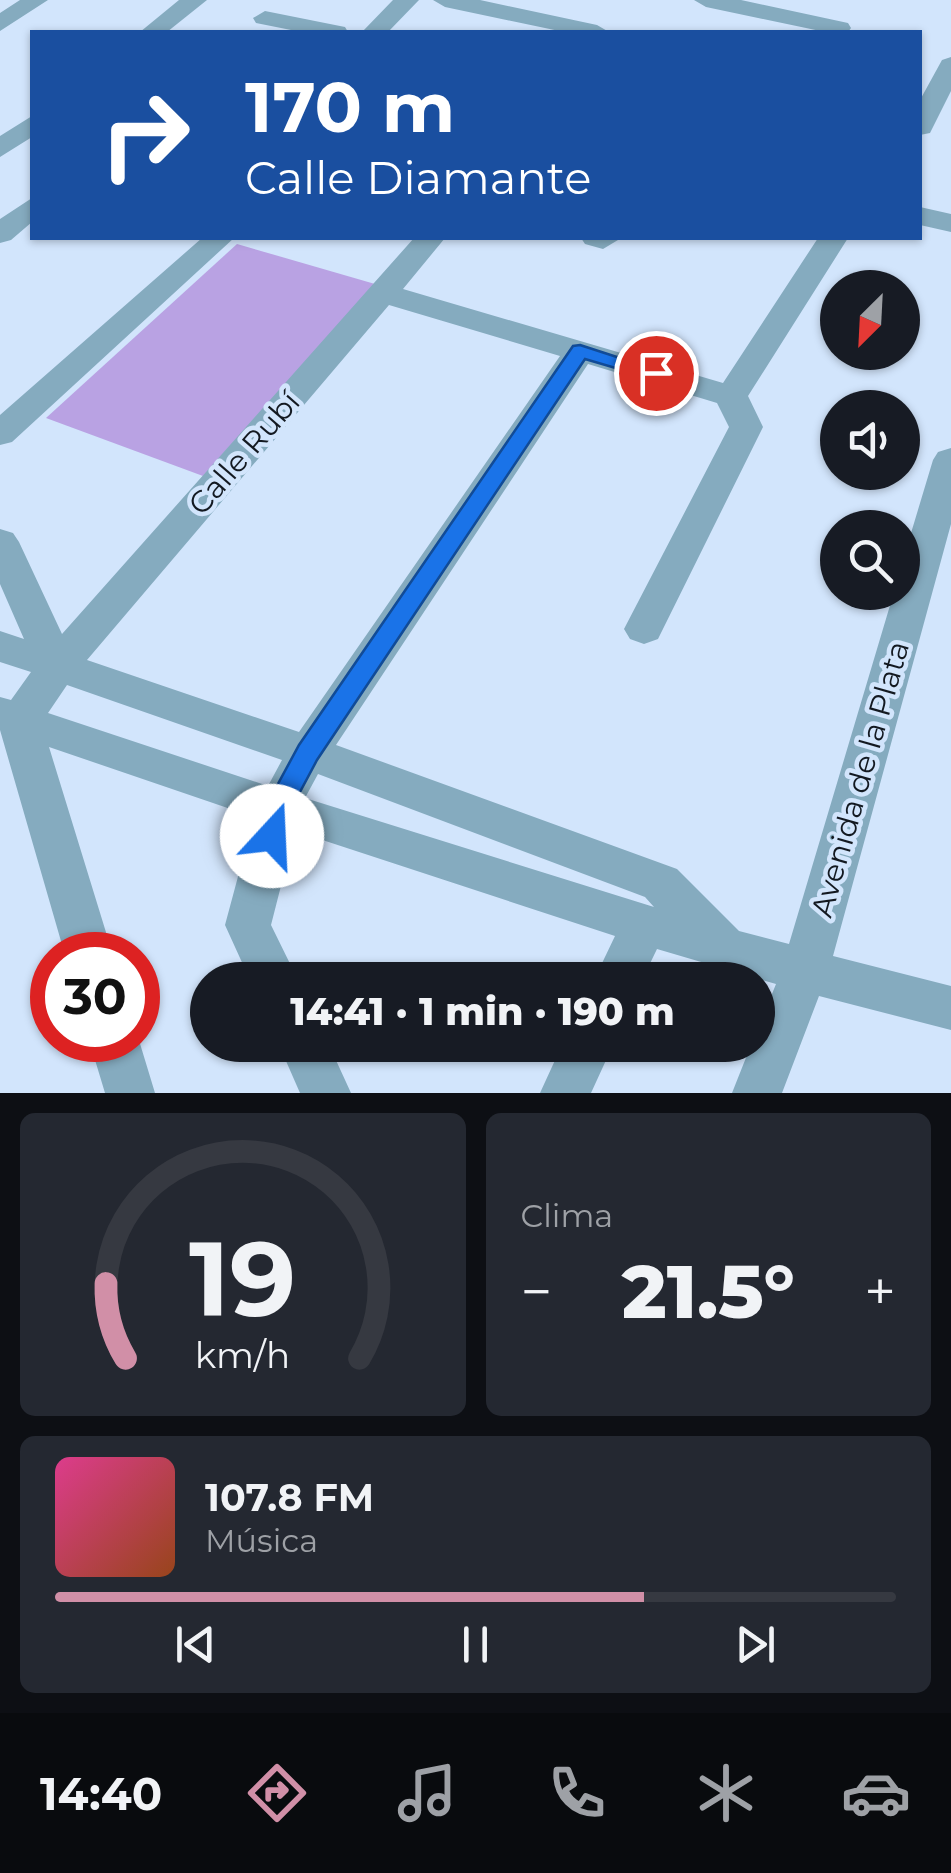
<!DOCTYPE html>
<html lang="es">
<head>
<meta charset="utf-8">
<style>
  body { margin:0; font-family:Montserrat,sans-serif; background:#242831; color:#f1f3f6; height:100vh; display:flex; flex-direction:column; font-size:38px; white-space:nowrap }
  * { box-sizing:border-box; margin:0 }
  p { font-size:32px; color:#9ea1a6 }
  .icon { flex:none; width:55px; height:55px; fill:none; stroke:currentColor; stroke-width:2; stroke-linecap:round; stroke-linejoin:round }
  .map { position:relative; height:1093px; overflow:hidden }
  .drawer { display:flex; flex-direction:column; gap:20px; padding:20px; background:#0d0f14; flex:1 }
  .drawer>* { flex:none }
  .guide { position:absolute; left:30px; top:30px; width:892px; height:210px; border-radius:0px; box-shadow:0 2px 8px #0004; background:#1a4fa0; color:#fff; overflow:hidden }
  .needle { width:65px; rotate:204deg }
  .controls { position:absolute; left:820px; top:270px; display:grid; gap:20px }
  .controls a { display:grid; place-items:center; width:100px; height:100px; border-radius:50%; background:#171b24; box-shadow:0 2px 8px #0004; font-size:50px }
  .speed { position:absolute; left:30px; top:932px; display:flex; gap:20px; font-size:50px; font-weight:700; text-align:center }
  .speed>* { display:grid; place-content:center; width:130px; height:130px; border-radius:50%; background:#171b24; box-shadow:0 2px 8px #0004; line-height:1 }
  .speed .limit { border:15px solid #d22; background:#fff; color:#111 }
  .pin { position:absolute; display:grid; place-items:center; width:85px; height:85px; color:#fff; margin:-42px; border:5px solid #fff; border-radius:50%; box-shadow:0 2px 10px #0007 }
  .me { position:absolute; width:110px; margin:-55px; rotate:20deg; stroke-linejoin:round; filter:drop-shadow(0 0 8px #0008) }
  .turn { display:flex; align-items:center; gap:35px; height:210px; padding:0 50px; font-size:45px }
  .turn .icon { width:130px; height:130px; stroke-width:2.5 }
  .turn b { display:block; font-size:70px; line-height:85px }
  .big { font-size:75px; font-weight:800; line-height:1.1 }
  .drawer .card { flex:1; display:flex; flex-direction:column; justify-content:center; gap:15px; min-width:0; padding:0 35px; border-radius:15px; background:#242831 }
  .drawer .dial { align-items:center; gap:0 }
  .dial svg { height:260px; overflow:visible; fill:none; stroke:#363941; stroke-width:7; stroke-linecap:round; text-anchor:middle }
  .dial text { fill:#f1f3f6; stroke:none }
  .song { display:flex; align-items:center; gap:30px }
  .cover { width:120px; height:120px; border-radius:15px; background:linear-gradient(135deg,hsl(330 70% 55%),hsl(20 70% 35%)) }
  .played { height:10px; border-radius:5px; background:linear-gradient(90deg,#d18fa7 70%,#363941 70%) }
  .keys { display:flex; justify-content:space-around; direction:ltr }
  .heat { display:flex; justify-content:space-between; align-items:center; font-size:55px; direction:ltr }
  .drawer .tiles { flex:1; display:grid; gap:20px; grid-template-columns:1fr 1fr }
  .card:last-child { grid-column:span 2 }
  .trip { position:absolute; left:190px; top:962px; width:585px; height:100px; border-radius:50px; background:#171b24; box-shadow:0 2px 8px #0004; font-weight:800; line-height:100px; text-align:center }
  .dock { display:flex; height:160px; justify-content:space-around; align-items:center; background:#090b0e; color:#9ea1a6 }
  .dock .icon { width:70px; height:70px }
  .dock .current { color:#d18fa7 }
  .dock b { font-size:45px; color:#f1f3f6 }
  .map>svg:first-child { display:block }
  .green { fill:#b9a2e3 }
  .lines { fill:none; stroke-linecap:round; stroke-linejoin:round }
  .minor { fill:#85abbf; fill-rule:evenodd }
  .route { fill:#1a73e8; stroke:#114b97; stroke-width:2.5 }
  .labels { text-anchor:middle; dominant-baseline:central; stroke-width:9; stroke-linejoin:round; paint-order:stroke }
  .street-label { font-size:30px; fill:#131921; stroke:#d2e5fc }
</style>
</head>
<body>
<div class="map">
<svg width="951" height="1093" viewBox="0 0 951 1093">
  <rect width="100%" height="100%" fill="#d2e5fc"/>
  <path class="green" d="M237,244l138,40 -172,192 -157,-58z"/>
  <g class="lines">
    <path class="minor" d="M20,0h28l-48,31v-18z
      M179,0h28l-40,32h-27z
      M393,0h26l-31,32h-26z
      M433,0h47l117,25 12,7h-45l-119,-25z
      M694,0h47l107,23 3,5 -3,4h-23l-119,-25z
      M265,11l80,16 3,5h-47l-45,-9 -3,-5z
      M951,57v34l-21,42 -10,2v-35l22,-40z
      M32,116v21l-32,20v-21z
      M32,198v24l-21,18 -11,3v-24z
      M920,207l31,7v18l-31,-7z
      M202,238h32l-222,204 -12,3v-30z
      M414,238h31l-42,51 320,94 95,-145h30l-100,158 15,31 -105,212 -14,5 -14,-5 -6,-10 105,-202 -12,-24 -129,-39 -252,381 341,124 62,62 50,13 105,-352h8v-29l31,-103 5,-8 13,-4v76l-118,432 118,30v44l-132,-34 -37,97h-50l19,-48h7v-16l18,-45 -119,-35 -15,31h-48l21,-44 -320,-105 -24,94 27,55h-48l-25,-55 29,-108 -205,-70 64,208h-48l-65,-225v-33l11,3 20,-28 -31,-10v-31l24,8 -24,-55v-55l13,4 6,9 43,92zM389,305l171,51 -261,376 -212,-72zM67,685l215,75 -14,26 -220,-73zM318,774l327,123 9,10 -349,-109z
      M581,238h35l2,2 -15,9 -18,-5z
      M138,1037l17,56h-50l-16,-53z
      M279,1045h50l22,48h-51z
      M562,1045h51l-22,48h-51z"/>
  </g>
  <path class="route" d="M580,345l86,28 -10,7 -71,-21 -268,401 -25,47 -11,37h-19l-4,-8 8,-30 33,-61 274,-399z"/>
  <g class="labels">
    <g class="street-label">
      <text transform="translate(244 453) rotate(-49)">Calle Rubí</text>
      <text transform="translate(860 779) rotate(-74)">Avenida de la Plata</text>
    </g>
  </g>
</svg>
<div class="controls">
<a><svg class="needle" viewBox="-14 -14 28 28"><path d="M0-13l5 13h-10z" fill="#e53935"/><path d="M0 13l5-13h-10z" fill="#9ea1a6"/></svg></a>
<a><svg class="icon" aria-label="sound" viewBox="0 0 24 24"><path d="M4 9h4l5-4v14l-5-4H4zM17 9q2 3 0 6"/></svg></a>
<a><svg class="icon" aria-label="search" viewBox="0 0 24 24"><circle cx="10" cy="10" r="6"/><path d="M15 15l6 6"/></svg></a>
</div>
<div class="speed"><div class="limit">30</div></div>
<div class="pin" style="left:656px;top:373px;background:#d93025"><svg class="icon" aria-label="arrive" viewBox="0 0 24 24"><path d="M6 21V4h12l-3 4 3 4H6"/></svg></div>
<svg class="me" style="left:272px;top:836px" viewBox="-20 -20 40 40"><circle r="19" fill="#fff"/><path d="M0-13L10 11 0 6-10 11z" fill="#1a73e8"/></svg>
<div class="trip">14:41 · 1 min · 190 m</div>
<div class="guide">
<div class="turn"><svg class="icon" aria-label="right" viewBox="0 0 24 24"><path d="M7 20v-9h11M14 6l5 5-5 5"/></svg><div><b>170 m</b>Calle Diamante</div></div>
</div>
</div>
<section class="drawer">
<div class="tiles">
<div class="card dial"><svg viewBox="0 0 100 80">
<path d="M14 69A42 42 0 1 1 86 69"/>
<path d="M14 69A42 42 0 0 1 8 46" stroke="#d18fa7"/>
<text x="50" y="56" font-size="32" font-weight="700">19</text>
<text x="50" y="72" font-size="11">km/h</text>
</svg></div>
<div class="card"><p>Clima</p>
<div class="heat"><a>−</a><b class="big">21.5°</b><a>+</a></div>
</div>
<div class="card">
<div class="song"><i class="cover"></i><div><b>107.8 FM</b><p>Música</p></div></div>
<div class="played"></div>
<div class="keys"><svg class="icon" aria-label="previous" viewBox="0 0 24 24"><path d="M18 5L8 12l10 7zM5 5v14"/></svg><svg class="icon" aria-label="pause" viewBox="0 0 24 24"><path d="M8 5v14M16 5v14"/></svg><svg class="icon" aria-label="next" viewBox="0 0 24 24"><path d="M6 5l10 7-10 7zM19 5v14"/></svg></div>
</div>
</div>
</section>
<nav class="dock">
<b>14:40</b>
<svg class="icon current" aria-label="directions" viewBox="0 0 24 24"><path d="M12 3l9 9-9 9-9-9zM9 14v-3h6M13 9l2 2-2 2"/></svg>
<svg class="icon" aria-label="music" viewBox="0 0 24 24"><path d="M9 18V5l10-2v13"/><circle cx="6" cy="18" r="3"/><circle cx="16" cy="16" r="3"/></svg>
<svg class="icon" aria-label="phone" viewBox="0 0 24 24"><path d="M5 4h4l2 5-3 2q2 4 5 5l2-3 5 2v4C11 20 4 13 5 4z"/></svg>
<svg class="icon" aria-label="climate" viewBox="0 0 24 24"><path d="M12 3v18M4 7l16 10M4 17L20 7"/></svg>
<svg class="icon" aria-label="car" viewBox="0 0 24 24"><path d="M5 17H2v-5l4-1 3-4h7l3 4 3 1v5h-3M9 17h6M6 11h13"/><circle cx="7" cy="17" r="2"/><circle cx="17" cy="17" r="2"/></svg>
</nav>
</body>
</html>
